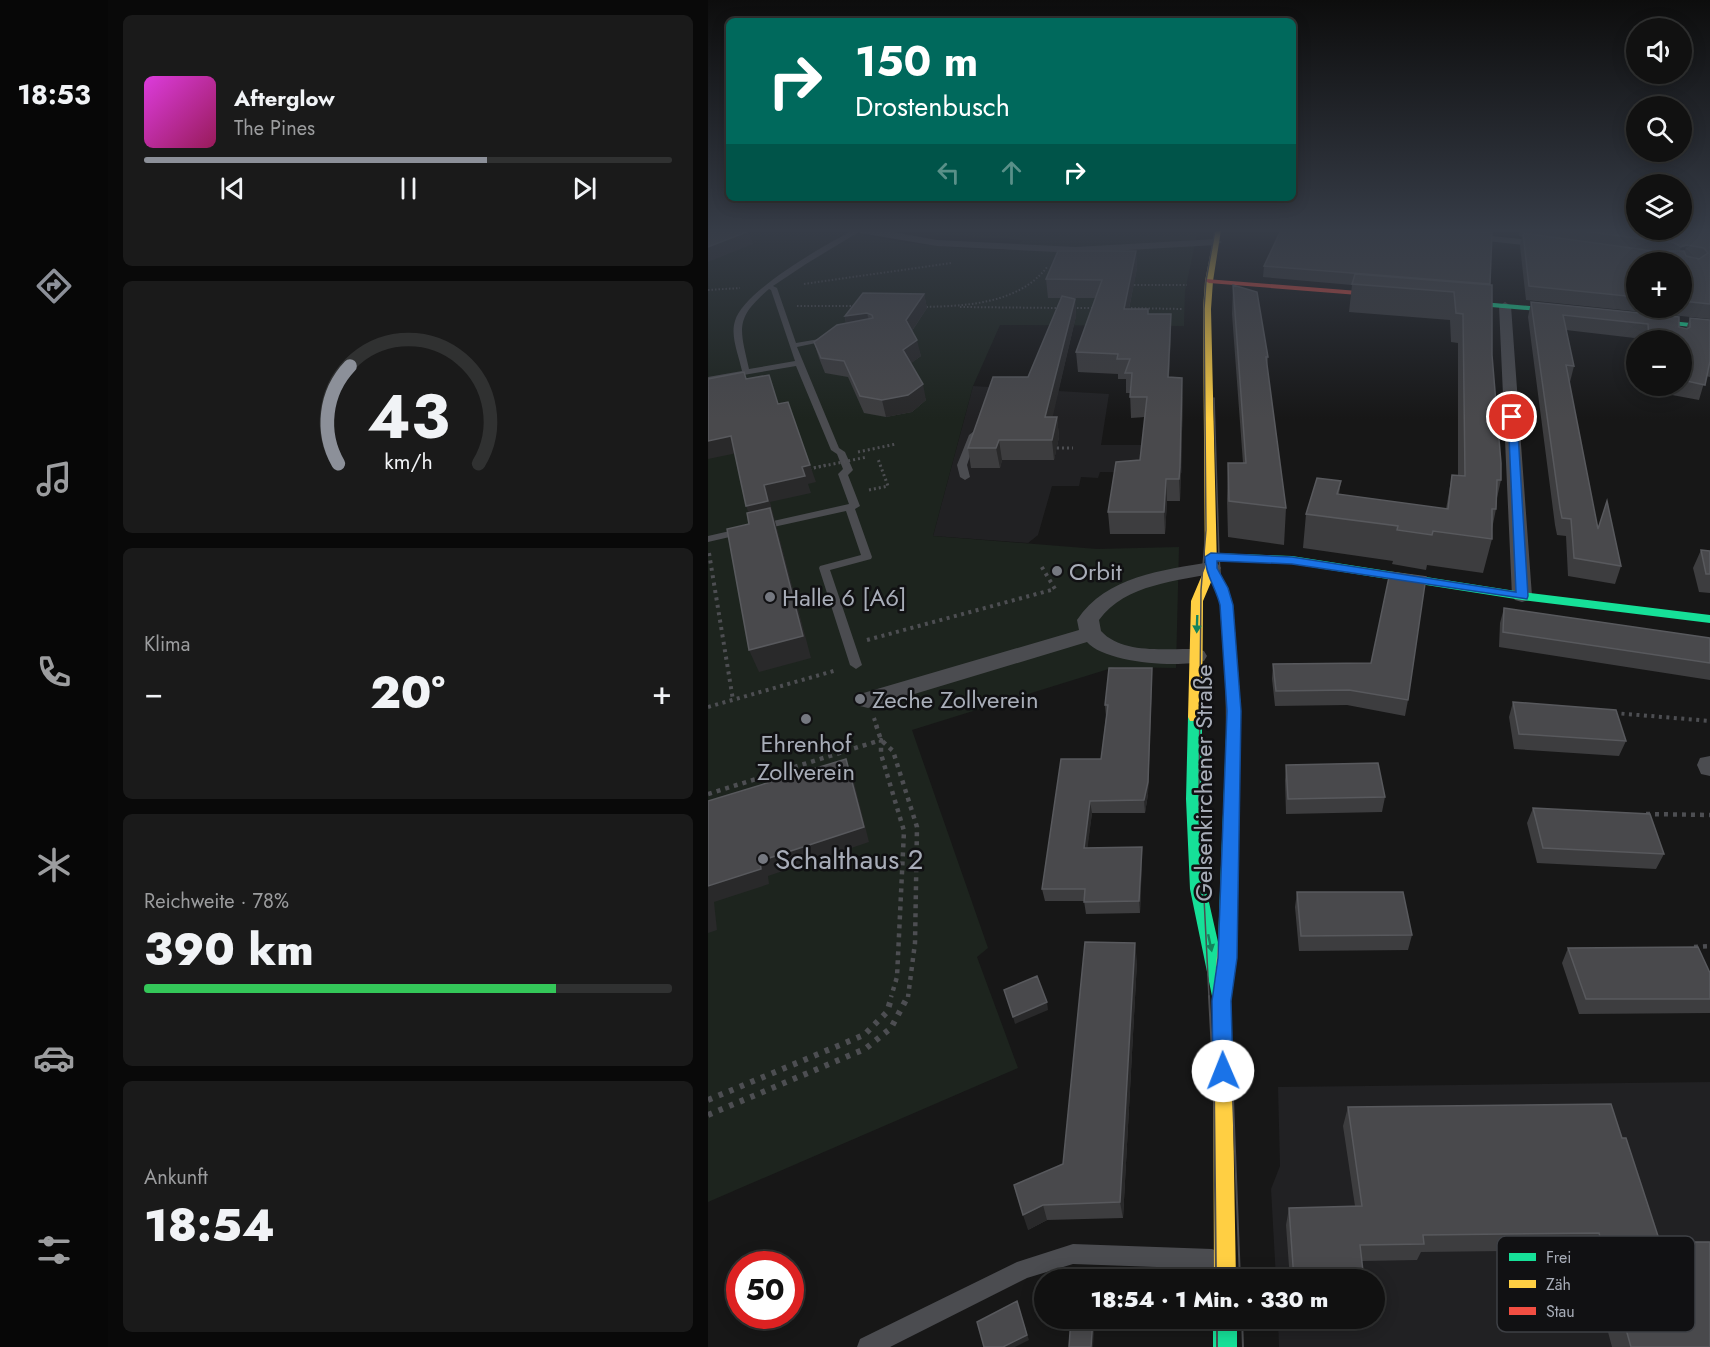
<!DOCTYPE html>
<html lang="de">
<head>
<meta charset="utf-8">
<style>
  body { margin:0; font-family:Jost,sans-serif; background:#1a1a1a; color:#f1f3f6; height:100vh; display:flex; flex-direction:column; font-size:22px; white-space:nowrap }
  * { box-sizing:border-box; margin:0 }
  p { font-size:20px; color:#9c9d9f }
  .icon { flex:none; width:33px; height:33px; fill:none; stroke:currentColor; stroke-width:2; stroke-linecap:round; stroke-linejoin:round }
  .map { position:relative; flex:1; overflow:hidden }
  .sheet { display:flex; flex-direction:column; gap:15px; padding:15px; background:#090909; width:600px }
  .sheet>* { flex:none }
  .banner { position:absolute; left:18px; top:18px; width:570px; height:183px; border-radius:9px; box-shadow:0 3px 15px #0003,0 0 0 2px #303131; background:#00695c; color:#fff; overflow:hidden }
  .tools { position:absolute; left:918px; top:18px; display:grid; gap:12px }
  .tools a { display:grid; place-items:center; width:66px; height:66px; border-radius:50%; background:#111; box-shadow:0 3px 15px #0003,0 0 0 2px #303131; font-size:30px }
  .speed { position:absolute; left:18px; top:1251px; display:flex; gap:12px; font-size:30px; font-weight:700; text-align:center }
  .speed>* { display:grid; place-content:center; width:78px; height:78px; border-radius:50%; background:#111; box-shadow:0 3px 15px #0003,0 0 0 2px #303131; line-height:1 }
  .speed .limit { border:9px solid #d22; background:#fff; color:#111 }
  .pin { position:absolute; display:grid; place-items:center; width:51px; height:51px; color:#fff; margin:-26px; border:3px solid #fff; border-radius:50%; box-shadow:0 2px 6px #0007 }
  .me { position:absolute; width:66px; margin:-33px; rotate:359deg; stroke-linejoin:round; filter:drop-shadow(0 0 4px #0008) }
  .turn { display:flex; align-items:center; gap:21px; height:126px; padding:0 30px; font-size:27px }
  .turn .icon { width:78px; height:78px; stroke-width:2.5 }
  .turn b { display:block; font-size:42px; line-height:51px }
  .lanes { display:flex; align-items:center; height:57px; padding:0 30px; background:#0003; justify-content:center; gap:30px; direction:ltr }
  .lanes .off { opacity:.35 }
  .big { font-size:45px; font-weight:800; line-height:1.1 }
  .sheet .widget { flex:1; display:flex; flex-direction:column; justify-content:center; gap:9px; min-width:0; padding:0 21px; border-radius:9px; background:#1a1a1a }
  .sheet .dial { align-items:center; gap:0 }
  .dial svg { height:156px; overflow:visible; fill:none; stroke:#303131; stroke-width:7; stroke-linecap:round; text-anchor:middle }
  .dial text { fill:#f1f3f6; stroke:none }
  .song { display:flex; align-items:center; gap:18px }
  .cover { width:72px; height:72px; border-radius:9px; background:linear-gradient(135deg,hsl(300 70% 55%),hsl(330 70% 35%)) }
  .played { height:6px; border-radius:3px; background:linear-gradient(90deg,#8c9099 65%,#303131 65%) }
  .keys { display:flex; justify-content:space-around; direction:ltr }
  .heat { display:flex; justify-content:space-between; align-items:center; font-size:33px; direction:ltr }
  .charge { height:9px; border-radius:4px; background:linear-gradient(90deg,#34c759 78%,#303131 0) }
  .trip { position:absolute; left:326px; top:1269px; width:351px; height:60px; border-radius:30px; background:#111; box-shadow:0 3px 15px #0003,0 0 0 2px #303131; font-weight:800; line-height:60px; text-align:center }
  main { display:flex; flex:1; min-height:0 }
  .tab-bar { display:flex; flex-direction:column; width:108px; justify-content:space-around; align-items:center; background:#070707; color:#9c9d9f }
  .tab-bar .icon { width:42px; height:42px }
  .tab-bar .on { color:#8c9099 }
  .tab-bar b { font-size:27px; color:#f1f3f6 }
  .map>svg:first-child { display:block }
  .built { fill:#212123 }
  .green { fill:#1d241e }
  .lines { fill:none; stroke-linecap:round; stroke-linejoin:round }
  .path-far4 { stroke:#4d4e52; stroke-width:2; stroke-dasharray:1.5 2; stroke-linecap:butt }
  .path-far3 { stroke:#4d4e52; stroke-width:3; stroke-dasharray:2 3; stroke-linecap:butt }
  .path-far2 { stroke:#4d4e52; stroke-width:4; stroke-dasharray:3 4.5; stroke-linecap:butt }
  .path-far1 { stroke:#4d4e52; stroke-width:4.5; stroke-dasharray:4 5; stroke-linecap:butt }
  .path { stroke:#4d4e52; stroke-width:6; stroke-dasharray:4.5 7; stroke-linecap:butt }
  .lane { fill:#4b4c50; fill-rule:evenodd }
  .street { fill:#4b4c50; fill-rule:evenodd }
  .fast { fill:#16e098; fill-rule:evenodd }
  .slow { fill:#ffcf43; fill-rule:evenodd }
  .jam { fill:#f24e42; fill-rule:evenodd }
  .tram-far1 { stroke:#4b4c4f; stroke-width:1.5 }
  .tram { stroke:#4b4c4f; stroke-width:2 }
  .path-bridge { stroke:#4d4e52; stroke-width:3; stroke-dasharray:2 3; stroke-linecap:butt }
  .wall { fill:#3d3d3f; fill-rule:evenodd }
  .shaded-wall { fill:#29292a }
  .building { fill:#49494c; stroke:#58595d; stroke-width:1.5 }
  .oneway { fill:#14835c }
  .route { fill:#1a73e8; stroke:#114b97; stroke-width:1.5 }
  .poi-dot { fill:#757880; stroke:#111113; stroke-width:2 }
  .labels { text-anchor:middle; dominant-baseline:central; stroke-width:5; stroke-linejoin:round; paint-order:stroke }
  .poi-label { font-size:24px; fill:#a8adb8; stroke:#111113; text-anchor:start }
  .street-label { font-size:24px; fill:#a8adb8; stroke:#111113 }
  .near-poi-label { font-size:28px; fill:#a8adb8; stroke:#111113; text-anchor:start }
  .key { fill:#111113; stroke:#3e4045; stroke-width:1.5 }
  .key-label { font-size:16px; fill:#a8adb8 }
</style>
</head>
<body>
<main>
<nav class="tab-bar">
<b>18:53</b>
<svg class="icon on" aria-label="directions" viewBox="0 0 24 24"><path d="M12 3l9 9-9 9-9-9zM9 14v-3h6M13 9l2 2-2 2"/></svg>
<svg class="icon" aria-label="music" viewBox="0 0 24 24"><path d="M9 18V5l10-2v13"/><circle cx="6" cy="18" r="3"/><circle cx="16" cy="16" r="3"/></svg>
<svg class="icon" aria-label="phone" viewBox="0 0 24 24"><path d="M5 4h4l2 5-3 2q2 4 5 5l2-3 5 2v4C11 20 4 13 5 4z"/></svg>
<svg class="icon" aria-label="climate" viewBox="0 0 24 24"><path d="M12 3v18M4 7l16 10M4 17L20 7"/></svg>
<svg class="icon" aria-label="car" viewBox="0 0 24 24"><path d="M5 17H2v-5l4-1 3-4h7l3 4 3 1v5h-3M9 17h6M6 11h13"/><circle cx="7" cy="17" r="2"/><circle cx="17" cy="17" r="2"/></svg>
<svg class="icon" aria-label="filters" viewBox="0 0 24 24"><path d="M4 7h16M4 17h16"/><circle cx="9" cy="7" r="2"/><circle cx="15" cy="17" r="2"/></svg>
</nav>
<section class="sheet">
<div class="widget">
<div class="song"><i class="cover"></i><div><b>Afterglow</b><p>The Pines</p></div></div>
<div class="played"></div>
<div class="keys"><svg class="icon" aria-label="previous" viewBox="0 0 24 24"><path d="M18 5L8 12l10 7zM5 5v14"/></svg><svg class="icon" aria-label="pause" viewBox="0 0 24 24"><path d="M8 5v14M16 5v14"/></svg><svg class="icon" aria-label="next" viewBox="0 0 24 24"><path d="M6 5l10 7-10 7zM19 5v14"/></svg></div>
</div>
<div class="widget dial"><svg viewBox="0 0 100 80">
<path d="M14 69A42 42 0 1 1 86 69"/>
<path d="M14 69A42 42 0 0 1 20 19" stroke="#8c9099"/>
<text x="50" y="56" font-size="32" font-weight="700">43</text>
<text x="50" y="72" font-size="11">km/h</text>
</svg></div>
<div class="widget"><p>Klima</p>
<div class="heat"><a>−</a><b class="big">20°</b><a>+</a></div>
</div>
<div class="widget"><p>Reichweite · 78%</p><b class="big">390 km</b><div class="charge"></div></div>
<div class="widget"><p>Ankunft</p><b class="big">18:54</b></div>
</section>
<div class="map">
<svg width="1002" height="1347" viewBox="0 0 1002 1347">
  <rect width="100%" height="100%" fill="#171717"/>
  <path class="built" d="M265,386l136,8 -8,51h81v28l-82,-1 -2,6 -17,-1 -2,9h-27l-14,49 -10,8 -95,-7z
    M1002,1082v265h-431l-1,-28 96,-1v-38l-98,-1 -5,-90 9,-23 -2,-79z"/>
  <path class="green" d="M0,230h127l73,13 61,6 36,1 20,-10 -83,-5 -34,-5h290l-13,61 -1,35 -184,-1 -27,61 -40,150 164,13 82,-2 -3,121 -61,-1 -203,63 76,218 -11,9 41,111 -310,134z"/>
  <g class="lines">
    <path class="path-far4" d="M96,284l147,-21
      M426,285h53
      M0,290l32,-2
      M89,306h59
      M215,307c44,-1 96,-3 125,-41
      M252,307l100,1
      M362,308h26
      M416,308l59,1"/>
    <path class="path-far3" d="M349,448h16
      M150,452l38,-8
      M101,469l17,-4
      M161,490l19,-4 -10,-27"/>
    <path class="path-far2" d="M1,553l24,147
      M159,640l188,-51 -15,-25
      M0,707l129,-37
      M906,713l96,8
      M166,718l3,9"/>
    <path class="path-far1" d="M168,725l5,15 12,11 24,76 -2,116 -7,54
      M0,794l173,-54v14l23,77 -7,146 -6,20
      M938,814l64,1
      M986,947l16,-1"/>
    <path class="path" d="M0,1100l156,-65 23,-23 5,-16
      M0,1115l157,-66 26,-21 17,-32"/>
    <path class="lane" d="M146,230h8l-56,34 -33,22 4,2 19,55 35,-6 4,2 -38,8 42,101 6,4 8,18 -5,5 12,31 -5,3 17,48 -1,2 -41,11 32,95 -6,4 -6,-4 -31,-97 1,-2 41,-11 -15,-44 -86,19 -5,-3 5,-3 89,-20 -11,-30 5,-5 -6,-15 -6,-4 -35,-84 -88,15v-4l34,-6c-3,-15 -12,-35 -7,-50 8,-30 91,-77 119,-91zM61,289l2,1 24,71 -46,8c-9,-41 -15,-50 20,-80z
      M265,432l4,3 -10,30 3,12 -5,3 -5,-3 -3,-12 12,-30z
      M35,528l5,3 -1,2 -39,9v-6z
      M365,1244l139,5 7,3 3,7 -3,7 -7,3 -139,-5 -46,14 -137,69h-33l3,-8 157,-77z"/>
    <path class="street" d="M147,230h27l55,10 139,7 140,-8 6,3 -6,3 -140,8 -139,-7 -77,-13z
      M755,233l87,9 6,3 -6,3 -91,-10v-4z
      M797,302l6,4 21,290 -3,4 -7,2 -7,-2 -3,-4 -13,-290z
      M503,562l7,2 3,4 -3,4c-41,10 -92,11 -119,48l2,11c22,24 65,17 95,18l8,2 3,5 -3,5c-26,7 -99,2 -117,-19l-219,66 -8,-2 -4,-6 4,-6 219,-64 -2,-10c29,-44 86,-50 134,-58z
      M1002,756v20l-9,-2 -4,-9 3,-7z"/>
    <path class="fast" d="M739,299l128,11 4,2 -4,2 -131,-11 -1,-2z
      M924,317l78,8v4l-75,-8 -4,-2z
      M503,553l81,3 230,36 188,23v8l-188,-23 -230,-36 -85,-5 -2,-2 2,-2z
      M503,564l4,1 13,23 5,17 8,106 -5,234 -3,6 -6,2 -7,-5 11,53 -2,6 -7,3 -7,-3 -2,-6 -23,-112 -4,-90 2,-82 2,-4h10l2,4v82l4,90 12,53 9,-231 -6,-106 -5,-17 -11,-20z
      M505,1318h24v29h-24z"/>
    <path class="slow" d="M507,230h6l-8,51 -2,28 6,259 -14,33 -1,116 -2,4h-10l-2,-4 3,-116 14,-33 -2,-259 2,-28z
      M519,937l6,2 3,6 -5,56 5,279h-22l-1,-279 5,-56 3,-6z"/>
    <path class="jam" d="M498,279l190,15 4,2 -4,2 -187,-15 -4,-2z"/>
    <path class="tram-far1" d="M506,398l5,159 7,101 3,339
      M501,997l-10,-198 2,-209 5,-60 -2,-221 2,-28 9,-51"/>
    <path class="tram" d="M501,996l5,92 2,192
      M521,996l11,284
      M509,1318v29
      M534,1318l1,29"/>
    <path class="path-bridge" d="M101,469l58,-12"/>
  </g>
  <path class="wall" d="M573,230h210l-1,54 2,71 9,125 -4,18 -1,11 -4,20v10l-9,34 -56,-8 -1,5 -34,-6 1,-3 -90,-13 3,-34 35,-33 -2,13 107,15 6,-34h6v-132l-7,-1 -1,-22 -101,-8 3,-27 -89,-8 1,-11z
    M810,230h192v89l-184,-19 -6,-54 2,-9 -3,-1zM928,262h46v46h-46z
    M428,251l1,17 -8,41 20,5 22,19 -2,44 14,21 -3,103h-13l-2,33h-55l-2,-22 32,-52 5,-43 -14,1 -1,-25h-4v-14h-8v-5l-40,-2 -2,-20 20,-54h-27l6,1 1,17 -24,101h5l2,20 -5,23h-52l-2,8h-29l-3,-20 60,-71 33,-79h-13l-2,-19z
    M525,285l35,72 -1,11 19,140 -2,37 -56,-8 -1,-38 1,-36h15l-11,-149z
    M216,294l3,14 -15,23 9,25 -10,7 15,37 -14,12 -26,5 -22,-4 -16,-36 -23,-4 -6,-15 -5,-16 32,-18 -1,-8z
    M823,302l148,25 7,2 4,-11 20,2v57l-4,-1 -7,24 -27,-5 3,-9h7v-46h-39v-1l-77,-9 8,36 -4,16 -1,-1 29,148 23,37 -6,18 -47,-8 -2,-40 -9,-1 -2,-10 -27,-208z
    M993,550l9,1v42l-11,-1 -6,-24z
    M796,608l206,30v42l-211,-33 1,-24z
    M663,663l37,37 -3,16 -58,-11 -72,1 -3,-27 1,-15z
    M444,668v12l-4,114 -3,19h-53l-5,35 55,-1v13l-2,53 -54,1 -2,-13h-39l-3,-12 59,-130 5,-42 -1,-12z
    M805,702l113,39 -7,15 -105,-7 -5,-32z
    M578,765l99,32 -3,15 -96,2 -1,-34z
    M825,808l131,46 -8,15 -119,-6 -10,-40z
    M589,892l115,43 -4,15 -109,1 -4,-44z
    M860,948l142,25v40l-131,1 -17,-51z
    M429,961l-14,257 -76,2 -19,10 35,-66z
    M640,1107l274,31 38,104 50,105h-98l-26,-97 -165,2 -4,8 -55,1 2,19h-74l-4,-55 3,-17 66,-2 -12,-80z"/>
  <path class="shaded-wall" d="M41,231l4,13 -45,18v-15z
    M979,245l-5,13 -5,2 4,-13z
    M428,251l1,17 -12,60 -1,-19z
    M216,294l3,14 -18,27 -3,-15z
    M367,299l1,17 -28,121 -3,-20z
    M159,313l4,15 -23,4 -3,-16z
    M463,314v19l-3,64v-20z
    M209,340l4,16 -14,10 -4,-16z
    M474,378l1,20 -3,103 -1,-22z
    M215,384l3,16 -14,12 -26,5 -4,-17z
    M349,417l2,20 -5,23 -2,-20z
    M23,436l6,17 -29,6v-18z
    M291,440l3,20 -2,8 -4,-20z
    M102,465l6,17 -8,2 3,9 -41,9 41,156 -52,14 -10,-22 4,-126 -7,-18 18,-21 38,-18z
    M458,479l1,22 -2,33 -1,-22z
    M444,668v12l-4,114 -3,19 -1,-13z
    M138,759l6,15 17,68 -101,34 1,8 -55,18 3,28 -9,3v-47l52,-25z
    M382,801l2,12 -6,47 -2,-12z
    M434,847v13l-2,53 -1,-12z
    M427,943l2,18 -14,257 -3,-16z
    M339,1002l1,8 -33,14 -2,-7z
    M335,1205l4,15 -19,10 -5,-15z
    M309,1301l12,39 -14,7h-12z
    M385,1318h2l-2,29h-2z"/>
  <path class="building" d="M0,230h35l6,1 -41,16z
    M573,230h182l29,3 -2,51 -226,-18z
    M867,230h123l12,2v72l-28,-3v-39h-46v35l-107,-11 -6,-53 130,18h31l2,5 13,3 9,-6 -4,-5 -17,-3 -6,2 -7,-4z
    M350,251h78l-12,58h24v5h23l-3,63 14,1 -2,89 -1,12h-13l-2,33h-56l8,-50 24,-2 7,-63h-17l2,-24h-7l5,-14h-13l1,-5 -42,-2 26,-72 -56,-1z
    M647,274l137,11v70l9,108v17h-4l-1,29h-4v30l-59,-8 -1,4 -35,-5 1,-4 -92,-12 11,-36 24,3 -4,13 111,15 4,-34 13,1 -2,-162 -7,-1 -2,-21 -102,-8z
    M525,285l24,7 11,65h-2l20,151 -57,-7 -1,-38h18z
    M155,293l61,1 -18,26 11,20 -14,10 20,34 -15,11 -26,5 -22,-4 -16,-35 -23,-3 -7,-16 23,-17 36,-7 -1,-3 -5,-2 -22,3z
    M354,296l13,3 -30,118h12l-5,23h-53l-3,8h-28l25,-71h35z
    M823,302l148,15v10l8,2 3,-2v-9l20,2v41l-5,24 -23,-5v-13l4,-16 -4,-1v-10h-33l-1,-16 -85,-9 11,51 -8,-1 32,164 9,-28 14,65 -47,-8 -3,-39 -9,-1 -2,-10z
    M36,372l2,7 23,-4 9,29 10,-2 22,63 -8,2 3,9 -41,9 4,16 -22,5 -15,-70 -23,5v-62z
    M62,508l33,128 -54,14 -22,-121 22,-5 -2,-11z
    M993,550l9,1v23h-4z
    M682,572l36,5 -18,123 -59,-10 -73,1 -3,-27 98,-1z
    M796,608l206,30v25l-207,-31z
    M401,668h43l-4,114 -4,18 -54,1 -6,47 58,-1 -3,54 -55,1 1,-13h-43l19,-130h40l7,-54h-3z
    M805,702l103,8 10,31 -107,-7z
    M138,759l18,68 -104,34 1,8 -53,17v-85z
    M670,763l7,34 -97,2 -2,-34z
    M825,808l117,6 14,40 -121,-6z
    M589,892h106l9,43 -111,1z
    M377,942l50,1 -15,259 -77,3 -20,10 -9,-30 49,-21z
    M990,947l12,26v26h-124l-18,-51z
    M329,976l10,26 -34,15 -9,-27z
    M903,1104l11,34h4l34,104h50v105h-79l-32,-114 -176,2 1,9 -64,1 4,35h-70l-5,-72 73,-2 -14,-99z
    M309,1301l10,34 -24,12h-19l-7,-25z
    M363,1318h22l-2,29h-22z"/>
  <defs><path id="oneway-solid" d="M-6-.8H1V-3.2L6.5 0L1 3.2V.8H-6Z" transform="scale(1.5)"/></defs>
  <g class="oneway">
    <use href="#oneway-solid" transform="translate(489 624) rotate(92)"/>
    <use href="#oneway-solid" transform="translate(502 943) rotate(78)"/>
  </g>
  <linearGradient id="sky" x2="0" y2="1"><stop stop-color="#0d0d0d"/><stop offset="0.55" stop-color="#363c47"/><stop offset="1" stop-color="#363c47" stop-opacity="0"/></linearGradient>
  <rect width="1002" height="419" fill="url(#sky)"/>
  <path class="route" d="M800,415l9,2 11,179 -1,3 -235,-35 -75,-3v7l11,20 5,17 8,106 -4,247 -6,43 2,70 -3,7 -7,3 -7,-3 -3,-7 -1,-70 6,-43 9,-247 -7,-106c-4,-17 -15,-31 -15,-48l6,-4 81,4 224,35z"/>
  <g class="poi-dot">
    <circle cx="349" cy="571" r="6"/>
    <circle cx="62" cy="597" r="6"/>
    <circle cx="152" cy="699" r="6"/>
    <circle cx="98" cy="719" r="6"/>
    <circle cx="55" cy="859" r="6"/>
  </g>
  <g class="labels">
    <g class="poi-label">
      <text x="361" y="571">Orbit</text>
      <text x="74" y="597">Halle 6 [A6]</text>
      <text x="164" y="699">Zeche Zollverein</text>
      <text x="98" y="743" text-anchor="middle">Ehrenhof<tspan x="98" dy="28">Zollverein</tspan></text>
    </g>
    <g class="street-label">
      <text transform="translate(495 783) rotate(-90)">Gelsenkirchener Straße</text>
    </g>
    <g class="near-poi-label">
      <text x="67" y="859">Schalthaus 2</text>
    </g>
  </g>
  <rect x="789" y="1236" width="198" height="96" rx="9" class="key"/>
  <rect x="801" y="1253" width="27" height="8" fill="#16e098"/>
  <rect x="801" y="1280" width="27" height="8" fill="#ffcf43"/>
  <rect x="801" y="1307" width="27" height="8" fill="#f24e42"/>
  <g class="key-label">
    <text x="838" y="1263">Frei</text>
    <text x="838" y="1290">Zäh</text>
    <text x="838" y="1317">Stau</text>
  </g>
</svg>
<div class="tools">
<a><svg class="icon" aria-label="sound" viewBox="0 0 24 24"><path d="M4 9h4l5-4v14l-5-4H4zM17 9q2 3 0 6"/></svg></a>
<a><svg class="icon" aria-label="search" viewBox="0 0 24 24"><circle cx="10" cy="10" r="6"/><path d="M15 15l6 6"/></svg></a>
<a><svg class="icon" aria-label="layers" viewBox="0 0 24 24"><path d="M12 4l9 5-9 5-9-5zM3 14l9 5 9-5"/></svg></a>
<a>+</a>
<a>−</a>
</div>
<div class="speed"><div class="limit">50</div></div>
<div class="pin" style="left:804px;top:417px;background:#d93025"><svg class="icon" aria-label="arrive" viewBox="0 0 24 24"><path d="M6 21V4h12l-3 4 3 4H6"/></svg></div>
<svg class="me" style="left:515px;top:1071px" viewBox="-20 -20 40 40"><circle r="19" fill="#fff"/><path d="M0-13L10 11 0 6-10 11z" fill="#1a73e8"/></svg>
<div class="trip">18:54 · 1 Min. · 330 m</div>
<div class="banner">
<div class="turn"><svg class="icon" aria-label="right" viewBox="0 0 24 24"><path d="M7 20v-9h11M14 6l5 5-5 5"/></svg><div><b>150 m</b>Drostenbusch</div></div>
<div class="lanes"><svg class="icon off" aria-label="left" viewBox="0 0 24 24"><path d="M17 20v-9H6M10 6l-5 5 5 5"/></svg><svg class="icon off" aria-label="ahead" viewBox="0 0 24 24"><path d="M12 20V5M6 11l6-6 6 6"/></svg><svg class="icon" aria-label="right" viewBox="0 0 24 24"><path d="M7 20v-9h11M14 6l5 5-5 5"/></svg></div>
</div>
</div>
</main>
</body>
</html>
